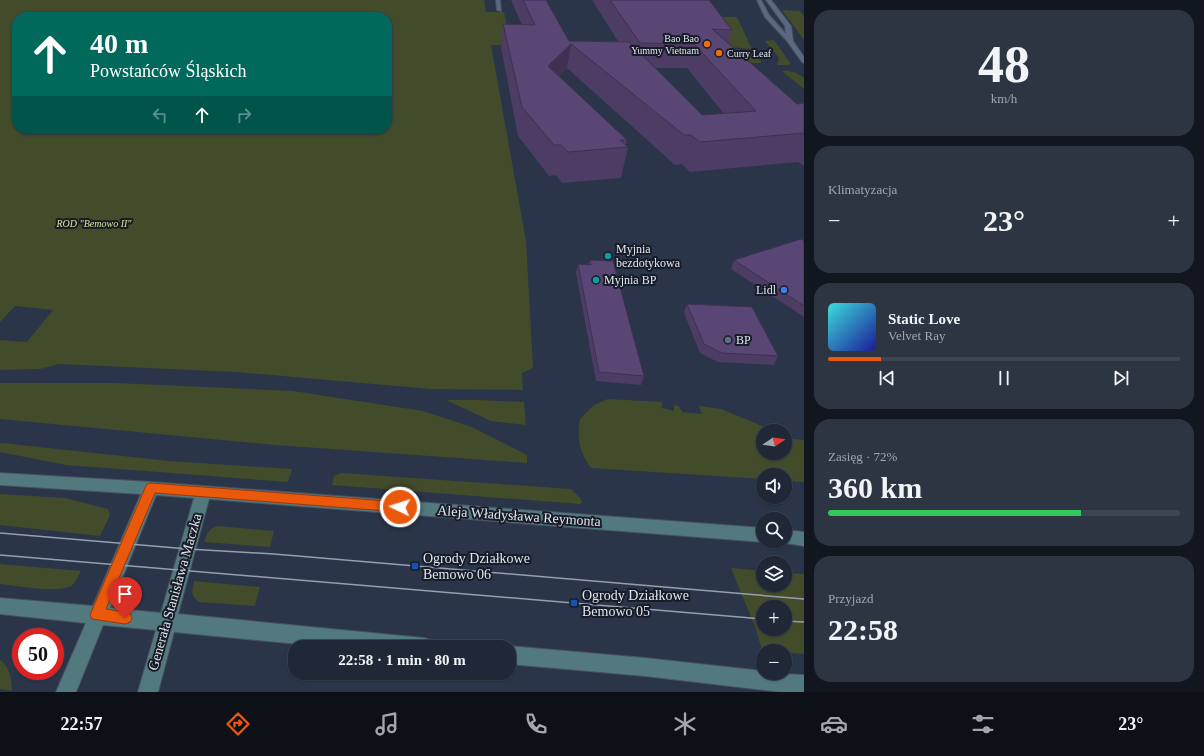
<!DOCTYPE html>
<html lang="pl">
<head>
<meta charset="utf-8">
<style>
  body { margin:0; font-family:"Times New Roman",serif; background:#2d3442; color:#f1f3f6; height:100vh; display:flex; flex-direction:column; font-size:15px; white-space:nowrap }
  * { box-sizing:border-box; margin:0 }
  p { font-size:13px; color:#a2a6ad }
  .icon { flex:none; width:22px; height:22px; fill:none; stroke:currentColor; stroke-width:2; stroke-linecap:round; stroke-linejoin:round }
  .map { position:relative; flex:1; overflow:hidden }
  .sheet { display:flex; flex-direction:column; gap:10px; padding:10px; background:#12161e; width:400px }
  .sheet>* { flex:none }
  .top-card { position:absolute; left:12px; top:12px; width:380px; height:122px; border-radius:16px; box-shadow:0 1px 3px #0004,0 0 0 1px #3d4452; background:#00695c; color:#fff; overflow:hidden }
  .needle { width:26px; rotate:77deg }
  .buttons { position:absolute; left:756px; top:424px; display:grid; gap:8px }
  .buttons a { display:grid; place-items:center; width:36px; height:36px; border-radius:50%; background:#202837; box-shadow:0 1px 3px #0004,0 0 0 1px #3d4452; font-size:20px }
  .speed { position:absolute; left:12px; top:628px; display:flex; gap:8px; font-size:20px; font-weight:700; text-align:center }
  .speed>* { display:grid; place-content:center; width:52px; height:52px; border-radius:50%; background:#202837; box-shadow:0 1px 3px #0004,0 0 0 1px #3d4452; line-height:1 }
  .speed .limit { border:6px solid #d22; background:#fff; color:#111 }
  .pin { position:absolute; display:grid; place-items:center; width:34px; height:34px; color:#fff; margin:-41px -17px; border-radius:50% 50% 50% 0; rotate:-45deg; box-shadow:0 0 4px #0007 }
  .pin .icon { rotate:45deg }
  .me { position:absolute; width:44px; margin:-22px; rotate:274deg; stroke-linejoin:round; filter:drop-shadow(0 0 3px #0008) }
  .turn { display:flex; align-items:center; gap:14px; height:84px; padding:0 12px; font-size:18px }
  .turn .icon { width:52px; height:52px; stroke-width:2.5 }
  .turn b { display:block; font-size:28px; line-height:34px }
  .lanes { display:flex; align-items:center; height:38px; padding:0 12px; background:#0003; justify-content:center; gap:20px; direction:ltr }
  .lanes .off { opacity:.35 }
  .big { font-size:30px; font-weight:800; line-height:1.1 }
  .sheet .card { flex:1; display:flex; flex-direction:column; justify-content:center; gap:6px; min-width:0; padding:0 14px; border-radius:16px; background:#2d3442 }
  .sheet .dial { align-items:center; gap:0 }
  .dial b { font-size:52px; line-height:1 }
  .song { display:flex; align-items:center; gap:12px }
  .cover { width:48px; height:48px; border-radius:6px; background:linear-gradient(135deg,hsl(180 70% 55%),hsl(240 70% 35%)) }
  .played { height:4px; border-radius:2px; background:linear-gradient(90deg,#ea580c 15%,#3d4452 15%) }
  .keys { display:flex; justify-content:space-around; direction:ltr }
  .heat { display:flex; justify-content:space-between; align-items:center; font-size:22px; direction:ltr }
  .charge { height:6px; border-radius:3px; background:linear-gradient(90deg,#34c759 72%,#3d4452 0) }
  .trip { position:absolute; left:288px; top:640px; width:228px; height:40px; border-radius:16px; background:#202837; box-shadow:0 1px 3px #0004,0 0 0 1px #3d4452; font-weight:800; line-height:40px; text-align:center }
  .menu { display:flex; height:64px; justify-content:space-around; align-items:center; background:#0d1016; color:#a2a6ad }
  .menu .icon { width:28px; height:28px }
  .menu .selected { color:#ea580c }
  .menu b { font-size:18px; color:#f1f3f6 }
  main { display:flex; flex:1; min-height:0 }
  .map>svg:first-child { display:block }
  .green { fill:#424b2a; fill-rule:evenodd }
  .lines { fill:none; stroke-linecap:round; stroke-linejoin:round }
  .minor-casing { stroke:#485062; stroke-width:2 }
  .tertiary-casing { stroke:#485062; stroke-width:2 }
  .secondary-casing { stroke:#485062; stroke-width:2 }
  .minor { fill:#5c687f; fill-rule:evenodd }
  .tertiary { fill:#5c687f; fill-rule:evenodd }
  .secondary { fill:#527a7e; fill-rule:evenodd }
  .tram { stroke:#969faf; stroke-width:1.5 }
  .wall { fill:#4d3c64; fill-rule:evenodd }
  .shaded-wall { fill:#3e3151 }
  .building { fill:#594674; stroke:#3e3151 }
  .route { fill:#ea580c; stroke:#983908 }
  .food-dot { fill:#e8710a; stroke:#181c26; stroke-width:1.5 }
  .culture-dot { fill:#0f9aa8; stroke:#181c26; stroke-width:1.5 }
  .shop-dot { fill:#3f7fe0; stroke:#181c26; stroke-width:1.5 }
  .service-dot { fill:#5c6f8a; stroke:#181c26; stroke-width:1.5 }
  .transit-dot { fill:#1a4fb4; stroke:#181c26; stroke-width:1.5 }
  .labels { text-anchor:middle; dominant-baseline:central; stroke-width:4; stroke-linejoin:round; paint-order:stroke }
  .far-poi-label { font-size:10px; fill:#dee5f3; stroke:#181c26; text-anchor:end }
  .far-park-label { font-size:10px; font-style:italic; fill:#d0e695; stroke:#181c26 }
  .poi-label { font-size:12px; fill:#dee5f3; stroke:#181c26; text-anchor:start }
  .near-street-label { font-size:14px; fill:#dee5f3; stroke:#181c26 }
  .near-poi-label { font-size:14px; fill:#dee5f3; stroke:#181c26; text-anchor:start }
</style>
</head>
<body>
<main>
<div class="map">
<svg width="804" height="692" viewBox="0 0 804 692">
  <rect width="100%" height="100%" fill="#2a3549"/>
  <path class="green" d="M0,0h484l2,12h18l7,33h-20l35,196 7,127 -11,5 1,17 -93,-1 -194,-17 -177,-8 -19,5 -40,1v-30l27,2 26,-32 -38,-4 -15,16zM17,17h370v112h-370z
    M782,10l18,1 4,5v24z
    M639,15l98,2 15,32 -21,-2 -9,-16z
    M774,40l16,23 -1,2h-12l2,-7 -14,-17z
    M730,49l24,2 8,12h-13z
    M782,71c8,-1 16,2 22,7v11z
    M0,383h115l178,8 130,20 49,16 55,28v8l-252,-18 -275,-26z
    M608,399l54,3v6l12,3v-6l5,1 3,6 20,2 -3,-8 22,3 53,22h-11v22h22v-17l8,3 11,1v42l-19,-1v-6h-22v4l-172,-11c-11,-16 -15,-30 -11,-49l14,-14z
    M446,400h33l45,2 2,23 -35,-4z
    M2,443l167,18 123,8 -4,13 -222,-17 -66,-13v-8z
    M341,473l230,16 9,9 2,4 -2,2 -248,-19 2,-9z
    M0,494l65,4 43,11 2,6 -10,21 -100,-11z
    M218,526l56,5 -4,16 -66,-5c3,-9 5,-14 14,-16z
    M0,564l81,7c-3,5 -5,12 -10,15 -12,7 -56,0 -71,-2z
    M731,568l32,3v14h22v-12l19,1v80l-42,-4 -7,-23zM763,607h22v22h-22z
    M194,581l66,6 -5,19 -56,-4c-9,-6 -7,-12 -5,-21z
    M0,660c10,7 12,19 12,31l-12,-2z"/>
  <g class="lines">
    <g class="minor-casing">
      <path id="minor" d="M496,0h4l1,11 -4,-1z"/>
    </g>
    <g class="tertiary-casing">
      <path id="tertiary" d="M757,0h4l8,15 17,19 -1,-8 -19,-26h5l20,26 2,15 11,16v6l-2,-1 -15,-21 -22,-24z"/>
    </g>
    <g class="secondary-casing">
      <path id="secondary" d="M0,473l151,9 612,46v13h3l-3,1 -554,-43 -31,115 246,24 7,2 2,7h-103l-156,-15 -16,60h-20l18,-62 -53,-5 -27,67h-20l30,-69 -86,-9v-16l93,8 48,-112 -141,-9zM156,495l38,3 -33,115 -51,-5z
        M785,530l19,2v14l-25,-4 6,-1z
        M509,646l136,12 118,13v2l41,2v17h-23l-136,-16 -136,-12v-17h-3z"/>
    </g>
    <use href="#minor" class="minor"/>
    <use href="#tertiary" class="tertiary"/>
    <use href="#secondary" class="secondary"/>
    <path class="tram" d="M0,533l188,16 86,5 530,45
      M0,555l763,64
      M785,621l19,1"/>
  </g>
  <path class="wall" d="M511,0h35l23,41h49l-26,-41h117l23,30 -4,13 69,61 7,-1v63l-6,-4 -108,10 -8,-8 -7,1 -108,-97 -8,8 68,64 -1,5 2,2 -7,31 -59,5 -6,-8 -7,1 -31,-40 -17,-89 2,-23 19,1zM655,68h32l37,46 -22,1z
    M804,241v76l-73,-48 3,-9z
    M590,260l54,116 -3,9 -45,-4 -20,-108 2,-9 10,1z
    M687,304l91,52 -4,9 -56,-3 -18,-9 -16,-40z"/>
  <path class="shaded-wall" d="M571,44l-4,24 -22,23 3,-25z"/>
  <path class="building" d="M523,0h23l23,41 60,1 73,73 54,-4 -62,-67 -54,-1 -30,-43h99l23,30 -20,-1 85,75 7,-1v30l-104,9 -9,-7h-7l-113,-91 -23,22 79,74h-7l8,7 -60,5 -7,-7h-7l-32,-38 -19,-83 32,1z
    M801,239l3,2v65l-70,-46z
    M590,260l23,1 31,115 -45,-4 -21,-108 13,1z
    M687,304l65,3 26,49 -56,-3 -18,-9z"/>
  <path class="route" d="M151,483l249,19 5,1 1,4 -1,3 -5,2 -245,-19 -49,116 24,4 2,5 -2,4 -5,2 -33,-5 -2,-4 2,-5 53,-122 2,-4z"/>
  <g class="food-dot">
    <circle cx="707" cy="44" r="4"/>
    <circle cx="719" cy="53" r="4"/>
  </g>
  <g class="culture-dot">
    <circle cx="608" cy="256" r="4"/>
    <circle cx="596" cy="280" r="4"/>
  </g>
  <circle class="shop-dot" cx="784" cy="290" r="4"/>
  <circle class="service-dot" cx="728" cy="340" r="4"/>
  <g class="transit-dot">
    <rect x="411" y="562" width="8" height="8" rx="2"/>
    <rect x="570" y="599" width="8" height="8" rx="2"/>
  </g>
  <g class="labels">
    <g class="far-poi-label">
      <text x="699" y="38">Bao Bao<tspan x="699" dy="12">Yummy Vietnam</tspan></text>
      <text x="727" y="53" text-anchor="start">Curry Leaf</text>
    </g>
    <g class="far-park-label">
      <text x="94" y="223">ROD "Bemowo II"</text>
    </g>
    <g class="poi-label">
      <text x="616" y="249">Myjnia<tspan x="616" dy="14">bezdotykowa</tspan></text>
      <text x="604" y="280">Myjnia BP</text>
      <text x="776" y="290" text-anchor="end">Lidl</text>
      <text x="736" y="340">BP</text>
    </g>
    <g class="near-street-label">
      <text transform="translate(519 516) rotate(4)">Aleja Władysława Reymonta</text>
      <text transform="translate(175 592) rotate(-74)">Generała Stanisława Maczka</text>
    </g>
    <g class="near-poi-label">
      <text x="423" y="558">Ogrody Działkowe<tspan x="423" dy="16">Bemowo 06</tspan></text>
      <text x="582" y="595">Ogrody Działkowe<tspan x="582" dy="16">Bemowo 05</tspan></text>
    </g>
  </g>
</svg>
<div class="buttons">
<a><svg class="needle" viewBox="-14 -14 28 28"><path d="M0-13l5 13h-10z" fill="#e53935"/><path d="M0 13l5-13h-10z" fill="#a2a6ad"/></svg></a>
<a><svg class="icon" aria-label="sound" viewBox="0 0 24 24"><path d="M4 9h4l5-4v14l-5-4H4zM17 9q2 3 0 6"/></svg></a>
<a><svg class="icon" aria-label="search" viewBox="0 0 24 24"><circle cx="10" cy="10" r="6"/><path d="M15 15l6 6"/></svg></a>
<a><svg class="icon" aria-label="layers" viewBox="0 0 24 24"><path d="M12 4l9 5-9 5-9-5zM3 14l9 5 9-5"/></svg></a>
<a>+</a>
<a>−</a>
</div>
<div class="speed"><div class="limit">50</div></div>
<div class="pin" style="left:125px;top:618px;background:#d93025"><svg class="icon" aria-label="arrive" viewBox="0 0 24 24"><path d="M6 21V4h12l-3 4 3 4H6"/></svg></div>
<svg class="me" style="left:400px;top:507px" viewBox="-20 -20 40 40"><circle r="17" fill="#ea580c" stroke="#fff" stroke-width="3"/><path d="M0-11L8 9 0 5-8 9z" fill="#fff"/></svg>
<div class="trip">22:58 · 1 min · 80 m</div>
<div class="top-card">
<div class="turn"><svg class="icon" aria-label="ahead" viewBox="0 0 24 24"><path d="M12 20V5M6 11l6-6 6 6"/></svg><div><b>40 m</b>Powstańców Śląskich</div></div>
<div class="lanes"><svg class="icon off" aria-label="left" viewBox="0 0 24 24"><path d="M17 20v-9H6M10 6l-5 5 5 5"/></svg><svg class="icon" aria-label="ahead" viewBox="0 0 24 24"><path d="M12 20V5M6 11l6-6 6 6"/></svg><svg class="icon off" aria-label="right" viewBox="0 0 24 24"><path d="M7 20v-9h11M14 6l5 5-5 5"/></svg></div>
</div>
</div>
<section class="sheet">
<div class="card dial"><b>48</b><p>km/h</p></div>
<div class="card"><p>Klimatyzacja</p>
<div class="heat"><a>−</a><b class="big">23°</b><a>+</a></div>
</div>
<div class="card">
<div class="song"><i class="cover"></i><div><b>Static Love</b><p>Velvet Ray</p></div></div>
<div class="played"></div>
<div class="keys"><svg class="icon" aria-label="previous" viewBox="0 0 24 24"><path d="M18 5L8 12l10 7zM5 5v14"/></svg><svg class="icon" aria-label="pause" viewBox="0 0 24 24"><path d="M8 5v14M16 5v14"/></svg><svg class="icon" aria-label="next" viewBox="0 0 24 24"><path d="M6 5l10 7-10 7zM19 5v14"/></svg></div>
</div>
<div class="card"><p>Zasięg · 72%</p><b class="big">360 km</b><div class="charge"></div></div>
<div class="card"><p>Przyjazd</p><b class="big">22:58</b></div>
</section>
</main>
<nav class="menu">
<b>22:57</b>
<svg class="icon selected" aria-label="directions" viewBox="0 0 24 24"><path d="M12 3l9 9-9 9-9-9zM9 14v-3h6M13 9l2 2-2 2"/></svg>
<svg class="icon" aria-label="music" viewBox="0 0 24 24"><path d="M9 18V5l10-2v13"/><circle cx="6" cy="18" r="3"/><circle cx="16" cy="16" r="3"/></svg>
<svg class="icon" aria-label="phone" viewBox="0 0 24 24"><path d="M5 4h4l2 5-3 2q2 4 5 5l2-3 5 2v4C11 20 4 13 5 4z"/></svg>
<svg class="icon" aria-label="climate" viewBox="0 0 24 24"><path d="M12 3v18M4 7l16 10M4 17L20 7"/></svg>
<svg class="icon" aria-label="car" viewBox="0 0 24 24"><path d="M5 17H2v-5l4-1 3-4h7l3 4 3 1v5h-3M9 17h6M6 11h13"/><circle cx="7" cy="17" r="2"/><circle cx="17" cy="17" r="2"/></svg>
<svg class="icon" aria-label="filters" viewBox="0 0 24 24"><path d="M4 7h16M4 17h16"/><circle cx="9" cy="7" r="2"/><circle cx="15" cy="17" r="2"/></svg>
<b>23°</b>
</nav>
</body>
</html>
